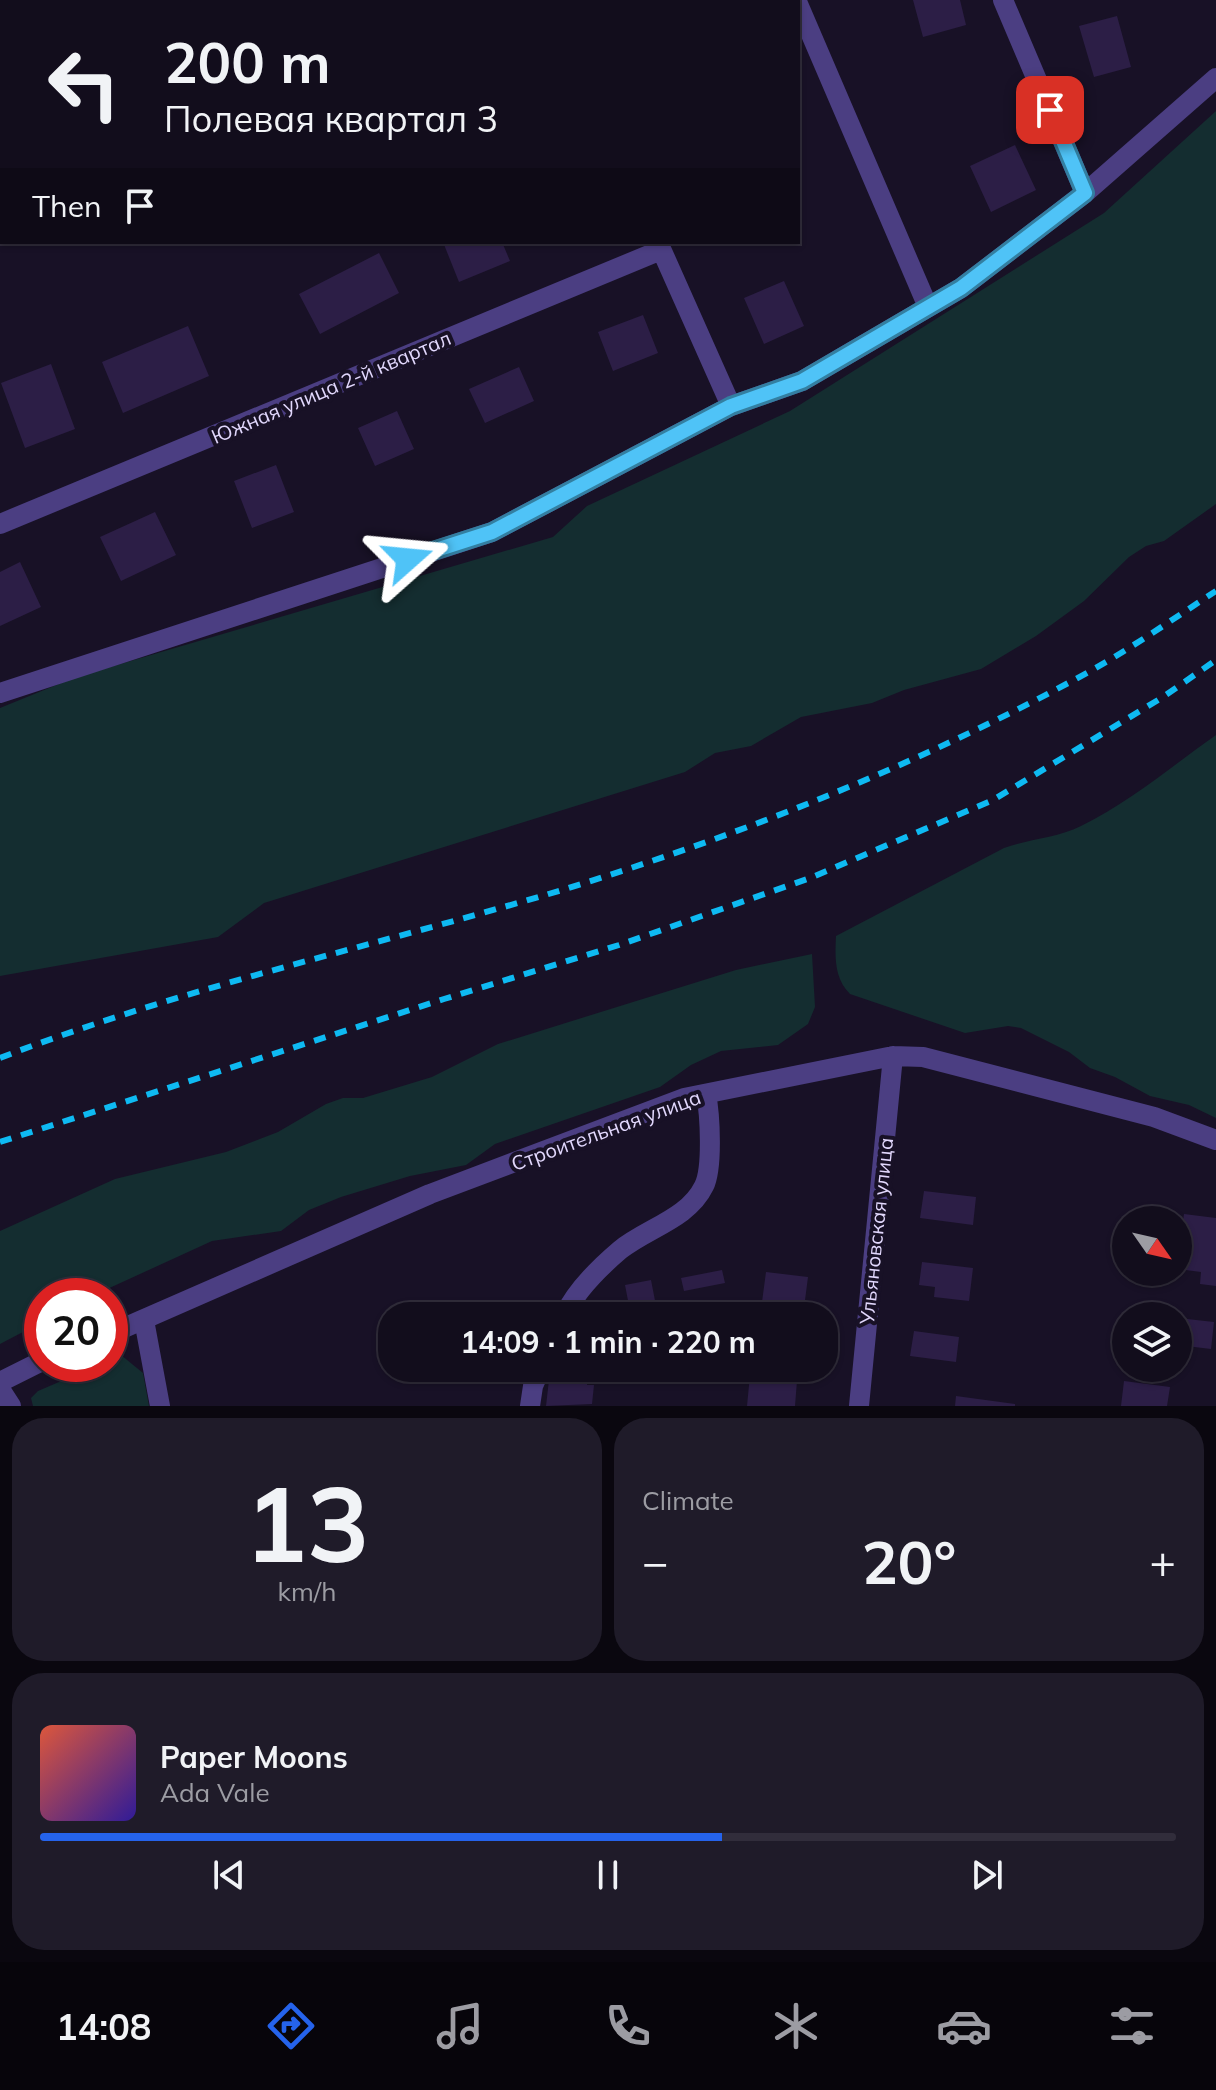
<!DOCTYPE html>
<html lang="en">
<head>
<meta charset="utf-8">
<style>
  body { margin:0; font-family:Mulish,sans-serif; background:#1f1b29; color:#f1f3f6; height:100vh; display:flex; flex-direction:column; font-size:30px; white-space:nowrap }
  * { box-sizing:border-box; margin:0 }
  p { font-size:26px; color:#9c9ca3 }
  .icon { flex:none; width:44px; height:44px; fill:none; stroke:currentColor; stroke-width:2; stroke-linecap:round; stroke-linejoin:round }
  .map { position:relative; height:1406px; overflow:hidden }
  .side { display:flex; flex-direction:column; gap:12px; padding:12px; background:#0a070f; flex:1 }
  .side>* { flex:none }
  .guide { position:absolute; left:0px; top:0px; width:800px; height:244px; box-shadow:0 2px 6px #0004,0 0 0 2px #312d3b; background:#120d1c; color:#f1f3f6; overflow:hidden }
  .needle { width:52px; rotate:124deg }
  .controls { position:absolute; left:1112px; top:1206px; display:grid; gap:16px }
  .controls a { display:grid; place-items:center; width:80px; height:80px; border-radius:50%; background:#120d1c; box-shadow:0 2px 6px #0004,0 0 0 2px #312d3b; font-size:40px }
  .speed { position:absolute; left:24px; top:1278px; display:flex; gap:16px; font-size:40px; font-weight:700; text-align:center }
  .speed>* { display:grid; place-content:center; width:104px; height:104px; border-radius:50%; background:#120d1c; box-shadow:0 2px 6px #0004,0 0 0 2px #312d3b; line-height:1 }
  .speed .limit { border:12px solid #d22; background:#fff; color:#111 }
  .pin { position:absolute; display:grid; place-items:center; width:68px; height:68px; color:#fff; margin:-34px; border-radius:16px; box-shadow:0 4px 12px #0006 }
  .me { position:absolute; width:88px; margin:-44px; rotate:72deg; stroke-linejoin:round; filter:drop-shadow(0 0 6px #0008) }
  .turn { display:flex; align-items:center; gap:28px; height:168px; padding:0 32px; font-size:36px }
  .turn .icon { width:104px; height:104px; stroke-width:2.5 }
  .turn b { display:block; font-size:56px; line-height:68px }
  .then { display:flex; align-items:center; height:76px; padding:0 32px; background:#0003; gap:16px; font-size:30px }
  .big { font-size:60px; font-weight:700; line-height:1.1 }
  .side .tile { flex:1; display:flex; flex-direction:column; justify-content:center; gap:12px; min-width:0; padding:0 28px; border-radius:32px; background:#1f1b29 }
  .side .dial { align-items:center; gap:0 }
  .dial b { font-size:104px; line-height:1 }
  .song { display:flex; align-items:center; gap:24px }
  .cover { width:96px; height:96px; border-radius:12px; background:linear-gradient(135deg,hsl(10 70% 55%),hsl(250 70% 35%)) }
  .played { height:8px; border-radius:4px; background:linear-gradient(90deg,#2563eb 60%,#312d3b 60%) }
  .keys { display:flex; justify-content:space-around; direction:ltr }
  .heat { display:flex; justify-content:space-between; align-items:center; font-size:44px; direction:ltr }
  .side .tiles { flex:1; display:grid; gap:12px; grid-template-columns:1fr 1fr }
  .tile:last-child { grid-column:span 2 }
  .trip { position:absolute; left:378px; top:1302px; width:460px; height:80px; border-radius:32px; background:#120d1c; box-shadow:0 2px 6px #0004,0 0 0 2px #312d3b; font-weight:700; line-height:80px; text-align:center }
  .dock { display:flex; height:128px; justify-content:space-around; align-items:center; background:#07050b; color:#9c9ca3 }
  .dock .icon { width:56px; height:56px }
  .dock .active { color:#2563eb }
  .dock b { font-size:36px; color:#f1f3f6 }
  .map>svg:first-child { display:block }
  .green { fill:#142d30 }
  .building { fill:#2c1e46 }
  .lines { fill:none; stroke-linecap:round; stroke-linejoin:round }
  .minor { stroke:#4b3e82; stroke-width:20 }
  .rail { stroke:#0ebaf2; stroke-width:6; stroke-dasharray:12 10; stroke-linecap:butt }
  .route-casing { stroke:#337fa1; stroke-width:20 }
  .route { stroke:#4fc3f7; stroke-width:14 }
  .labels { text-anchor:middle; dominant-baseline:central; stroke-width:8; stroke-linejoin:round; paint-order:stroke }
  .street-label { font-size:20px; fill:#e2d8fd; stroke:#181126 }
</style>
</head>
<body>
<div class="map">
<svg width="1216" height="1406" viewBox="0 0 1216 1406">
  <rect width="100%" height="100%" fill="#181126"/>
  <path class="green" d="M1216,111v393l-52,37 -18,5 -17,11 -45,44 -48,35 -55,33 -77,21 -32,13 -71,14 -50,29 -36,7 -30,19 -421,131 -46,34 -218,39v-268l76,-31 477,-140 34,-31 203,-95 314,-198z
    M1216,735v383l-27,-13 -39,-9 -35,-19 -25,-9 -21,-16 -48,-24 -13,-2 -43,7 -115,-39c-16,-16 -15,-37 -14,-58l168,-88c25,-9 53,-10 77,-22 49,-24 91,-60 135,-91z
    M812,954l3,53 -7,17 -30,21 -57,6 -30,14 -31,22 -165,57 -29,21 -56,11 -69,21 -32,13 -28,21 -69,10 -120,55h-50v26l-42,22v-113l115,-52 111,-27 52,-20 48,-28 17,-6h20l69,-21 66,-33 238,-74z
    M121,1355l22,18 6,33h-116l-2,-8 7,-7 63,-27h9v-4z"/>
  <path class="building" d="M913,0h47l6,25 -43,12z
    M1117,16l14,51 -37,10 -15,-51z
    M1015,145l21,45 -45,22 -21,-46z
    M443,242h59l8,19 -51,21z
    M379,253l20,40 -79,41 -21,-40z
    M784,281l20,45 -40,18 -20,-46z
    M643,315l15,38 -45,18 -15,-39z
    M188,326l21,50 -86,37 -21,-51z
    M51,364l24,65 -50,19 -24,-65z
    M519,367l15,34 -49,22 -16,-34z
    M397,411l17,38 -39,17 -17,-38z
    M276,465l18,47 -42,16 -18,-47z
    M155,512l21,43 -55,26 -21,-44z
    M20,562l21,45 -41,19v-54z
    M924,1191l52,6 -3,28 -53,-7z
    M1184,1214l32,4v68l-16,-2 1,-12 -23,-3v-35h3z
    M922,1262l51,6 -4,33 -35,-4 1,-10 -16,-2z
    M722,1270l3,13 -41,8 -3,-13z
    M766,1272l42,5 -4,31 -42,-6z
    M651,1280l7,36h-27l-6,-31z
    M1178,1318l36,4 -3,27 -33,-4z
    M914,1331l45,6 -3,25 -46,-6z
    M559,1368h36l-1,9 -6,-1 -1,9h7l-2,19 -46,2 3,-26 8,1z
    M769,1368h29l-3,38h-48l3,-31 18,2z
    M1124,1381l46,6 -3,19h-46z
    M956,1396l59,8v2h-60z"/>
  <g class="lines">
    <path class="minor" d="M558,0l1,2
      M1003,0l82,193
      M194,2l5,-2
      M798,4l130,303
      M0,77h2
      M658,242l73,164
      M0,524l661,-274
      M0,693l492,-161 239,-126 71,-25 159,-93 124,-95 131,-115
      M564,1316c11,-24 36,-49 56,-66 27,-22 68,-31 84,-64 9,-18 6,-72 2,-92
      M144,1320l16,86
      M110,1334l320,-140 254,-96 209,-42 30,1 231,60 62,23
      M0,1382l42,-21
      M0,1389l11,17
      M530,1406l3,-20 8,-18
      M859,1406l34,-350"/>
    <path class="rail" d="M0,1058c176,-68 361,-109 542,-162 190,-57 378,-131 552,-227 42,-24 82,-52 122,-78
      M0,1142l444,-143 175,-54 191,-67 183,-78 170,-103 53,-37"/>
  </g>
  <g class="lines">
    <g class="route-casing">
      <path id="route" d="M408,559l84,-27 239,-126 71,-25 159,-93 124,-95 -35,-83"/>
    </g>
    <use href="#route" class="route"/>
  </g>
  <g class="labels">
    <g class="street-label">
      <text transform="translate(331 387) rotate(-23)">Южная улица 2-й квартал</text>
      <text transform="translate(606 1130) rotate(-20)">Строительная улица</text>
      <text transform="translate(876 1231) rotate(-84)">Ульяновская улица</text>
    </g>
  </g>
</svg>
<div class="controls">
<a><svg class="needle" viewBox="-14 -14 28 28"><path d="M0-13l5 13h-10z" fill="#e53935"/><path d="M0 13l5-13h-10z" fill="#9c9ca3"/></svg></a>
<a><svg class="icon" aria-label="layers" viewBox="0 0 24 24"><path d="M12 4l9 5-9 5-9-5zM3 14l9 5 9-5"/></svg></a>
</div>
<div class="speed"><div class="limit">20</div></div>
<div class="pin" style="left:1050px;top:110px;background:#d93025"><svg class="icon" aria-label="arrive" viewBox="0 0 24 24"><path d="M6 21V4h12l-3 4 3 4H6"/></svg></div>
<svg class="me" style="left:408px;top:559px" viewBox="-20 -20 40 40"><path d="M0-17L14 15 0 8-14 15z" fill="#4fc3f7" stroke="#fff" stroke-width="4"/></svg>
<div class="trip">14:09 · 1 min · 220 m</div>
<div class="guide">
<div class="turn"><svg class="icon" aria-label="left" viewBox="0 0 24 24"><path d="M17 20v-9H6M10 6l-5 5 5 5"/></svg><div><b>200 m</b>Полевая квартал 3</div></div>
<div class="then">Then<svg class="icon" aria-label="arrive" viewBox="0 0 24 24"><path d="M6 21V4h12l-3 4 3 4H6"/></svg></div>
</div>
</div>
<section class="side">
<div class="tiles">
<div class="tile dial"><b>13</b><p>km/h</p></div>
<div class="tile"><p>Climate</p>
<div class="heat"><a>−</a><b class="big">20°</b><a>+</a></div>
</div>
<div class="tile">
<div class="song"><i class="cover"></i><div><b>Paper Moons</b><p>Ada Vale</p></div></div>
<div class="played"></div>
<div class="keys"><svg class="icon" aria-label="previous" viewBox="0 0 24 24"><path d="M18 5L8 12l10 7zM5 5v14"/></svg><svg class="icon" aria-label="pause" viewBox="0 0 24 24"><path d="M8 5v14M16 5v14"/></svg><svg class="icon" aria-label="next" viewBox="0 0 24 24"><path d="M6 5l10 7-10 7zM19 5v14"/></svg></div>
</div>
</div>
</section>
<nav class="dock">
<b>14:08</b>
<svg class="icon active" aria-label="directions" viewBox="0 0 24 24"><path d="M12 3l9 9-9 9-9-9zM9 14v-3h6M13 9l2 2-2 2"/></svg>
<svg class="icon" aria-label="music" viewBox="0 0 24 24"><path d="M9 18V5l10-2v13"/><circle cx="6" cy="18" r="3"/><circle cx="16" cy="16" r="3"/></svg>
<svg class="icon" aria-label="phone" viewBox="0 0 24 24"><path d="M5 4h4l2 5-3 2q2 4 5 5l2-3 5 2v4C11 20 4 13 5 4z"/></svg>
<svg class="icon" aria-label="climate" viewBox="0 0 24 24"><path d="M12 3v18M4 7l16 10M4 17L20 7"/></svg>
<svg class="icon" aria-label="car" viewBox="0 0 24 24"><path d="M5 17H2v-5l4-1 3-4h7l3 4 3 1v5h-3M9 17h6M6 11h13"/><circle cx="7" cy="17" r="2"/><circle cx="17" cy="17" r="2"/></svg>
<svg class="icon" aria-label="filters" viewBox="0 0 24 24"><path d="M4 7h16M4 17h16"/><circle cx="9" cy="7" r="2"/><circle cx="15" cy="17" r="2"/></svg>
</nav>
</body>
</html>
